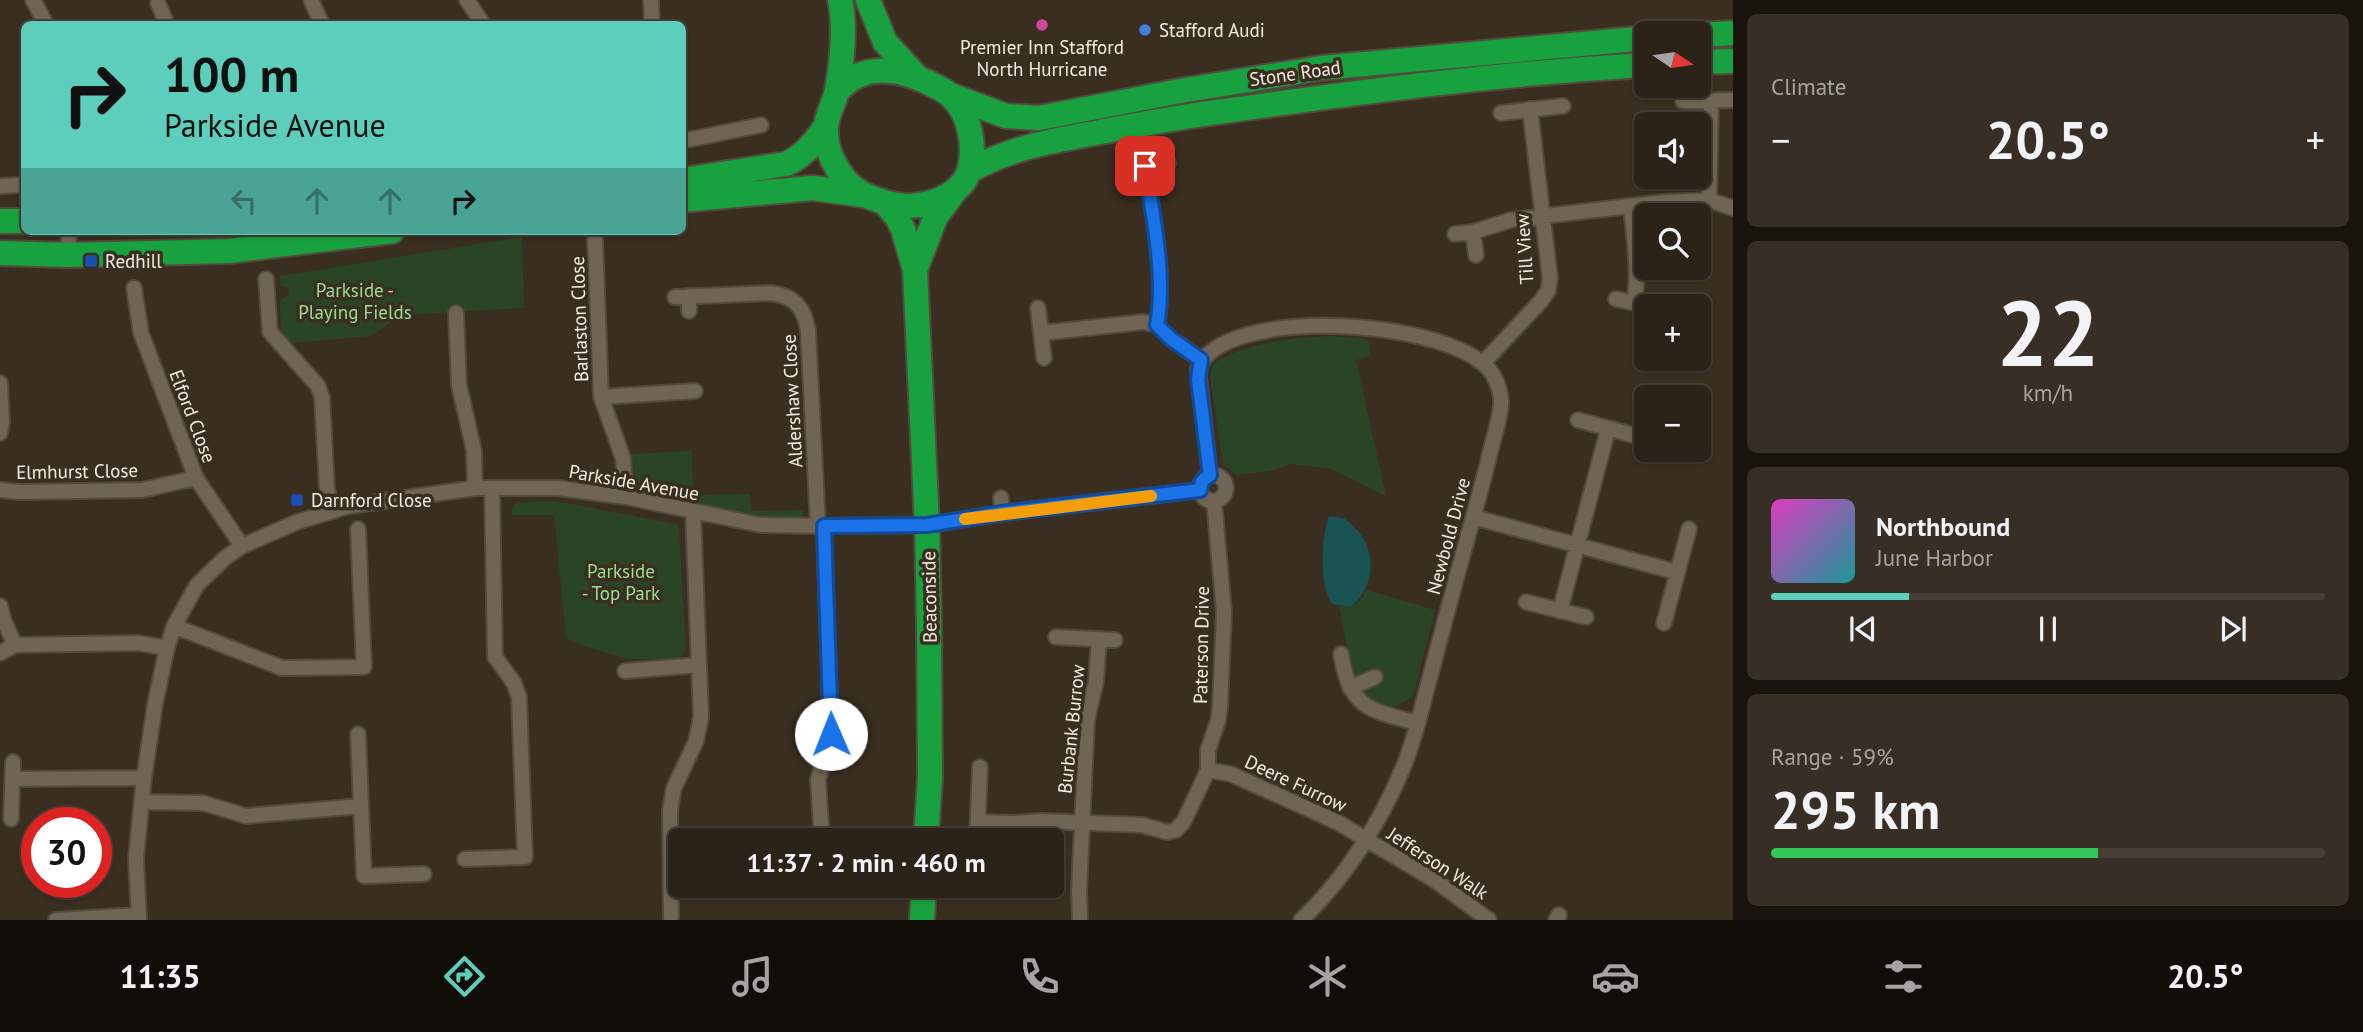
<!DOCTYPE html>
<html lang="en">
<head>
<meta charset="utf-8">
<style>
  body { margin:0; font-family:"PT Sans",sans-serif; background:#372f25; color:#f1f3f6; height:100vh; display:flex; flex-direction:column; font-size:26px; white-space:nowrap }
  * { box-sizing:border-box; margin:0 }
  p { font-size:23px; color:#a6a4a2 }
  .icon { flex:none; width:38px; height:38px; fill:none; stroke:currentColor; stroke-width:2; stroke-linecap:round; stroke-linejoin:round }
  .map { position:relative; flex:1; overflow:hidden }
  .details { display:flex; flex-direction:column; gap:14px; padding:14px; background:#18130d; width:630px }
  .details>* { flex:none }
  .hud { position:absolute; left:21px; top:21px; width:665px; height:214px; border-radius:10px; box-shadow:0 2px 5px #0004,0 0 0 2px #473f37; background:#5ccebb; color:#111; overflow:hidden }
  .needle { width:46px; rotate:103deg }
  .tools { position:absolute; left:1634px; top:21px; display:grid; gap:14px }
  .tools a { display:grid; place-items:center; width:77px; height:77px; border-radius:10px; background:#2b2218; box-shadow:0 2px 5px #0004,0 0 0 2px #473f37; font-size:35px }
  .speed { position:absolute; left:21px; top:807px; display:flex; gap:14px; font-size:35px; font-weight:700; text-align:center }
  .speed>* { display:grid; place-content:center; width:91px; height:91px; border-radius:50%; background:#2b2218; box-shadow:0 2px 5px #0004,0 0 0 2px #473f37; line-height:1 }
  .speed .limit { border:10px solid #d22; background:#fff; color:#111 }
  .pin { position:absolute; display:grid; place-items:center; width:60px; height:60px; color:#fff; margin:-30px; border-radius:14px; box-shadow:0 4px 10px #0006 }
  .me { position:absolute; width:77px; margin:-38px; rotate:359deg; stroke-linejoin:round; filter:drop-shadow(0 0 5px #0008) }
  .turn { display:flex; align-items:center; gap:24px; height:147px; padding:0 28px; font-size:32px }
  .turn .icon { width:91px; height:91px; stroke-width:2.5 }
  .turn b { display:block; font-size:49px; line-height:60px }
  .lanes { display:flex; align-items:center; height:66px; padding:0 28px; background:#0003; justify-content:center; gap:35px; direction:ltr }
  .lanes .off { opacity:.35 }
  .big { font-size:52px; font-weight:700; line-height:1.1 }
  .details .widget { flex:1; display:flex; flex-direction:column; justify-content:center; gap:10px; min-width:0; padding:0 24px; border-radius:10px; background:#372f25 }
  .details .dial { align-items:center; gap:0 }
  .dial b { font-size:91px; line-height:1 }
  .song { display:flex; align-items:center; gap:21px }
  .cover { width:84px; height:84px; border-radius:10px; background:linear-gradient(135deg,hsl(310 70% 55%),hsl(180 70% 35%)) }
  .played { height:7px; border-radius:4px; background:linear-gradient(90deg,#5ccebb 25%,#473f37 25%) }
  .keys { display:flex; justify-content:space-around; direction:ltr }
  .heat { display:flex; justify-content:space-between; align-items:center; font-size:38px; direction:ltr }
  .charge { height:10px; border-radius:5px; background:linear-gradient(90deg,#34c759 59%,#473f37 0) }
  .trip { position:absolute; left:668px; top:828px; width:396px; height:70px; border-radius:10px; background:#2b2218; box-shadow:0 2px 5px #0004,0 0 0 2px #473f37; font-weight:700; line-height:70px; text-align:center }
  .tab-bar { display:flex; height:112px; justify-content:space-around; align-items:center; background:#110e0a; color:#a6a4a2 }
  .tab-bar .icon { width:49px; height:49px }
  .tab-bar .active { color:#5ccebb }
  .tab-bar b { font-size:32px; color:#f1f3f6 }
  main { display:flex; flex:1; min-height:0 }
  .map>svg:first-child { display:block }
  .green { fill:#2a4526 }
  .water { fill:#195353 }
  .lines { fill:none; stroke-linecap:round; stroke-linejoin:round }
  .street-casing { stroke:#534a3e; stroke-width:18 }
  .highway-casing { stroke:#534a3e; stroke-width:28 }
  .street { stroke:#706454; stroke-width:14 }
  .highway { stroke:#17a23f; stroke-width:24 }
  .route-casing { stroke:#114b97; stroke-width:18 }
  .route { stroke:#1a73e8; stroke-width:12 }
  .slow { stroke:#f59e0b; stroke-width:12 }
  .hotel-dot { fill:#d1479c; stroke:#392e20; stroke-width:2.5 }
  .shop-dot { fill:#3f7fe0; stroke:#392e20; stroke-width:2.5 }
  .transit-dot { fill:#1a4fb4; stroke:#392e20; stroke-width:2.5 }
  .labels { text-anchor:middle; dominant-baseline:central; stroke-width:7; stroke-linejoin:round; paint-order:stroke }
  .poi-label { font-size:19px; fill:#f4ede4; stroke:#392e20; text-anchor:start }
  .street-label { font-size:19px; fill:#f4ede4; stroke:#392e20 }
  .park-label { font-size:19px; fill:#9adf91; stroke:#392e20 }
</style>
</head>
<body>
<main>
<div class="map">
<svg width="1733" height="920" viewBox="0 0 1733 920">
  <rect width="100%" height="100%" fill="#392e20"/>
  <path class="green" d="M522,237l2,71 -122,7 -31,21 -90,8 -1,-44 9,-5v-7l-9,-2v-10z
    M1331,336l37,3 3,17 -15,4 30,136 -54,-27 -41,-5 -21,7 -34,4 -13,-11 -13,-87 3,-14c37,-21 76,-25 118,-27z
    M692,451l1,44 57,-1 1,17 52,-1v11l-31,2 -136,-31 -5,-38z
    M556,501l120,23 3,5 7,118 -2,7 -6,5h-50l-42,-12 -20,-9 -12,-123h-43l1,-7 4,-5z
    M1367,590l68,20 -22,86 -19,12 -30,-10c-16,-28 -18,-60 -25,-92l11,1 10,-7z"/>
  <path class="water" d="M1329,516c4,1 12,1 16,3 4,2 8,8 12,11 21,23 17,60 -7,77l-18,-3c-13,-19 -11,-67 -3,-88z"/>
  <g class="lines">
    <g class="street-casing">
      <path id="street" d="M33,0l13,24
        M311,0l11,24
        M467,0l16,24
        M651,0l1,24
        M158,3l9,21
        M1683,101l50,-1
        M1501,113l62,-7
        M682,141l79,-16
        M1145,166c8,48 21,113 12,159l13,13 31,22
        M1124,170l44,-7
        M0,186l24,-1
        M1709,200l2,-99
        M1631,207c3,32 9,64 3,96
        M1473,232l3,23
        M1455,234l18,-2 38,-12 153,-18 45,-2 24,8
        M595,239l6,158 22,61 3,39
        M68,255l1,-24
        M266,279l4,53 48,54 4,11 5,92 6,22
        M134,288l7,45 55,145 46,68
        M689,296v15
        M675,297l96,-4c23,3 33,14 37,37l10,196
        M1616,299l32,7
        M1038,308l6,50
        M456,313l3,72 15,66 1,37
        M1041,333l102,-11 14,3
        M1483,363l58,-62 7,-10 2,-13 -20,-169
        M0,383l2,39 -2,11
        M601,397l94,-6
        M1578,420l55,15
        M1200 488a13 13 0 1 1 26 0a13 13 0 1 1-26 0Z
        M1210,475l-12,-106c24,-66 262,-50 295,6 5,8 9,21 8,30 -2,18 -8,35 -12,52 -10,41 -22,82 -33,122 -10,38 -20,75 -30,113 -6,23 -12,48 -21,71 -23,57 -59,115 -104,157
        M0,490l20,2 122,-2 54,-12
        M1001,498l1,15
        M1473,517l203,55
        M1526,602l60,15
        M0,606l4,15 11,24 123,-2 29,5
        M1560,611l48,-182
        M1664,623l25,-94
        M174,626l108,42 82,-1 -6,-138
        M1056,637l59,3
        M0,653l15,-8
        M1341,654c9,55 28,56 77,69
        M625,671l74,-6
        M1350,688l25,-11
        M358,734l6,142 60,-2
        M1208,770l23,4 106,48 99,59 53,39
        M13,779l131,-1
        M142,802l61,1 43,13 115,-10
        M11,819l2,-57
        M978,822l36,1 27,-2 101,4 25,7 9,-2 8,-9 24,-51v-20l10,-29 2,-14 4,-95 -10,-111
        M822,840l-4,-60 13,-46 -7,-208
        M977,840l3,-73
        M465,859l60,-2 -6,-160 -5,-14 -19,-26 -3,-169
        M824,887h19
        M773,890l51,-3v-1
        M671,917l-1,-107 4,-22 22,-47 5,-24 -8,-205
        M56,920l83,-5
        M139,920l-3,-62 8,-80 11,-74 12,-56 7,-22 23,-41 28,-27 17,-12 55,-24 52,-16 126,-18h83l68,9 135,28 63,1 103,-1 75,-12 198,-23
        M1080,920l-1,-29 8,-171 9,-39 3,-42
        M1556,920l3,-5"/>
    </g>
    <g class="highway-casing">
      <path id="highway" d="M868,0l17,42 30,33
        M1699,35l34,-2
        M1699,62l34,-1
        M836,93c26,-32 64,-25 97,-8 6,3 13,6 18,11 19,17 25,51 18,75 -5,17 -24,28 -40,32 -21,6 -38,2 -57,-5 -28,-9 -48,-43 -46,-72 1,-12 9,-24 11,-36 5,-28 9,-62 3,-90
        M950,95l56,21 33,2 141,-27 141,-23 326,-30
        M969,171c43,-24 83,-30 131,-39 42,-8 83,-16 125,-21 140,-20 280,-38 422,-46
        M682,180l104,-16c18,-8 29,-22 40,-38
        M682,200l131,-12 50,7
        M884,202l13,15 6,12 12,41 12,255 2,102 1,150 -4,63
        M0,221h24
        M0,253l68,2 161,-4 163,-20
        M915,270l21,-54 18,-24
        M922,920l2,-34"/>
    </g>
    <use href="#street" class="street"/>
    <use href="#highway" class="highway"/>
  </g>
  <g class="lines">
    <g class="route-casing">
      <path id="route" d="M831,734l-7,-208 103,-1 75,-12 198,-23 2,-9 8,-6 -12,-96 3,-19 -31,-22 -13,-13c9,-46 -4,-111 -12,-159"/>
    </g>
    <use href="#route" class="route"/>
    <path class="slow" d="M965,519l186,-23"/>
  </g>
  <circle class="hotel-dot" cx="1042" cy="25" r="7"/>
  <circle class="shop-dot" cx="1145" cy="30" r="7"/>
  <g class="transit-dot">
    <rect x="84" y="254" width="14" height="14" rx="3.5"/>
    <rect x="290" y="493" width="14" height="14" rx="3.5"/>
  </g>
  <g class="labels">
    <g class="poi-label">
      <text x="1159" y="30">Stafford Audi</text>
      <text x="1042" y="47" text-anchor="middle">Premier Inn Stafford<tspan x="1042" dy="22">North Hurricane</tspan></text>
      <text x="105" y="261">Redhill</text>
      <text x="311" y="500">Darnford Close</text>
    </g>
    <g class="street-label">
      <text transform="translate(1295 73) rotate(-8)">Stone Road</text>
      <text transform="translate(1524 249) rotate(-94)">Till View</text>
      <text transform="translate(579 319) rotate(-92)">Barlaston Close</text>
      <text transform="translate(792 401) rotate(-93)">Aldershaw Close</text>
      <text transform="translate(193 416) rotate(69)">Elford Close</text>
      <text transform="translate(77 471) rotate(-1)">Elmhurst Close</text>
      <text transform="translate(634 482) rotate(10)">Parkside Avenue</text>
      <text transform="translate(1448 536) rotate(-75)">Newbold Drive</text>
      <text transform="translate(929 597) rotate(-91)">Beaconside</text>
      <text transform="translate(1201 645) rotate(-89)">Paterson Drive</text>
      <text transform="translate(1071 729) rotate(-84)">Burbank Burrow</text>
      <text transform="translate(1296 783) rotate(25)">Deere Furrow</text>
      <text transform="translate(1438 863) rotate(33)">Jefferson Walk</text>
    </g>
    <g class="park-label">
      <text x="355" y="290">Parkside -<tspan x="355" dy="22">Playing Fields</tspan></text>
      <text x="621" y="571">Parkside<tspan x="621" dy="22">- Top Park</tspan></text>
    </g>
  </g>
</svg>
<div class="tools">
<a><svg class="needle" viewBox="-14 -14 28 28"><path d="M0-13l5 13h-10z" fill="#e53935"/><path d="M0 13l5-13h-10z" fill="#a6a4a2"/></svg></a>
<a><svg class="icon" aria-label="sound" viewBox="0 0 24 24"><path d="M4 9h4l5-4v14l-5-4H4zM17 9q2 3 0 6"/></svg></a>
<a><svg class="icon" aria-label="search" viewBox="0 0 24 24"><circle cx="10" cy="10" r="6"/><path d="M15 15l6 6"/></svg></a>
<a>+</a>
<a>−</a>
</div>
<div class="speed"><div class="limit">30</div></div>
<div class="pin" style="left:1145px;top:166px;background:#d93025"><svg class="icon" aria-label="arrive" viewBox="0 0 24 24"><path d="M6 21V4h12l-3 4 3 4H6"/></svg></div>
<svg class="me" style="left:831px;top:734px" viewBox="-20 -20 40 40"><circle r="19" fill="#fff"/><path d="M0-13L10 11 0 6-10 11z" fill="#1a73e8"/></svg>
<div class="trip">11:37 · 2 min · 460 m</div>
<div class="hud">
<div class="turn"><svg class="icon" aria-label="right" viewBox="0 0 24 24"><path d="M7 20v-9h11M14 6l5 5-5 5"/></svg><div><b>100 m</b>Parkside Avenue</div></div>
<div class="lanes"><svg class="icon off" aria-label="left" viewBox="0 0 24 24"><path d="M17 20v-9H6M10 6l-5 5 5 5"/></svg><svg class="icon off" aria-label="ahead" viewBox="0 0 24 24"><path d="M12 20V5M6 11l6-6 6 6"/></svg><svg class="icon off" aria-label="ahead" viewBox="0 0 24 24"><path d="M12 20V5M6 11l6-6 6 6"/></svg><svg class="icon" aria-label="right" viewBox="0 0 24 24"><path d="M7 20v-9h11M14 6l5 5-5 5"/></svg></div>
</div>
</div>
<section class="details">
<div class="widget"><p>Climate</p>
<div class="heat"><a>−</a><b class="big">20.5°</b><a>+</a></div>
</div>
<div class="widget dial"><b>22</b><p>km/h</p></div>
<div class="widget">
<div class="song"><i class="cover"></i><div><b>Northbound</b><p>June Harbor</p></div></div>
<div class="played"></div>
<div class="keys"><svg class="icon" aria-label="previous" viewBox="0 0 24 24"><path d="M18 5L8 12l10 7zM5 5v14"/></svg><svg class="icon" aria-label="pause" viewBox="0 0 24 24"><path d="M8 5v14M16 5v14"/></svg><svg class="icon" aria-label="next" viewBox="0 0 24 24"><path d="M6 5l10 7-10 7zM19 5v14"/></svg></div>
</div>
<div class="widget"><p>Range · 59%</p><b class="big">295 km</b><div class="charge"></div></div>
</section>
</main>
<nav class="tab-bar">
<b>11:35</b>
<svg class="icon active" aria-label="directions" viewBox="0 0 24 24"><path d="M12 3l9 9-9 9-9-9zM9 14v-3h6M13 9l2 2-2 2"/></svg>
<svg class="icon" aria-label="music" viewBox="0 0 24 24"><path d="M9 18V5l10-2v13"/><circle cx="6" cy="18" r="3"/><circle cx="16" cy="16" r="3"/></svg>
<svg class="icon" aria-label="phone" viewBox="0 0 24 24"><path d="M5 4h4l2 5-3 2q2 4 5 5l2-3 5 2v4C11 20 4 13 5 4z"/></svg>
<svg class="icon" aria-label="climate" viewBox="0 0 24 24"><path d="M12 3v18M4 7l16 10M4 17L20 7"/></svg>
<svg class="icon" aria-label="car" viewBox="0 0 24 24"><path d="M5 17H2v-5l4-1 3-4h7l3 4 3 1v5h-3M9 17h6M6 11h13"/><circle cx="7" cy="17" r="2"/><circle cx="17" cy="17" r="2"/></svg>
<svg class="icon" aria-label="filters" viewBox="0 0 24 24"><path d="M4 7h16M4 17h16"/><circle cx="9" cy="7" r="2"/><circle cx="15" cy="17" r="2"/></svg>
<b>20.5°</b>
</nav>
</body>
</html>
